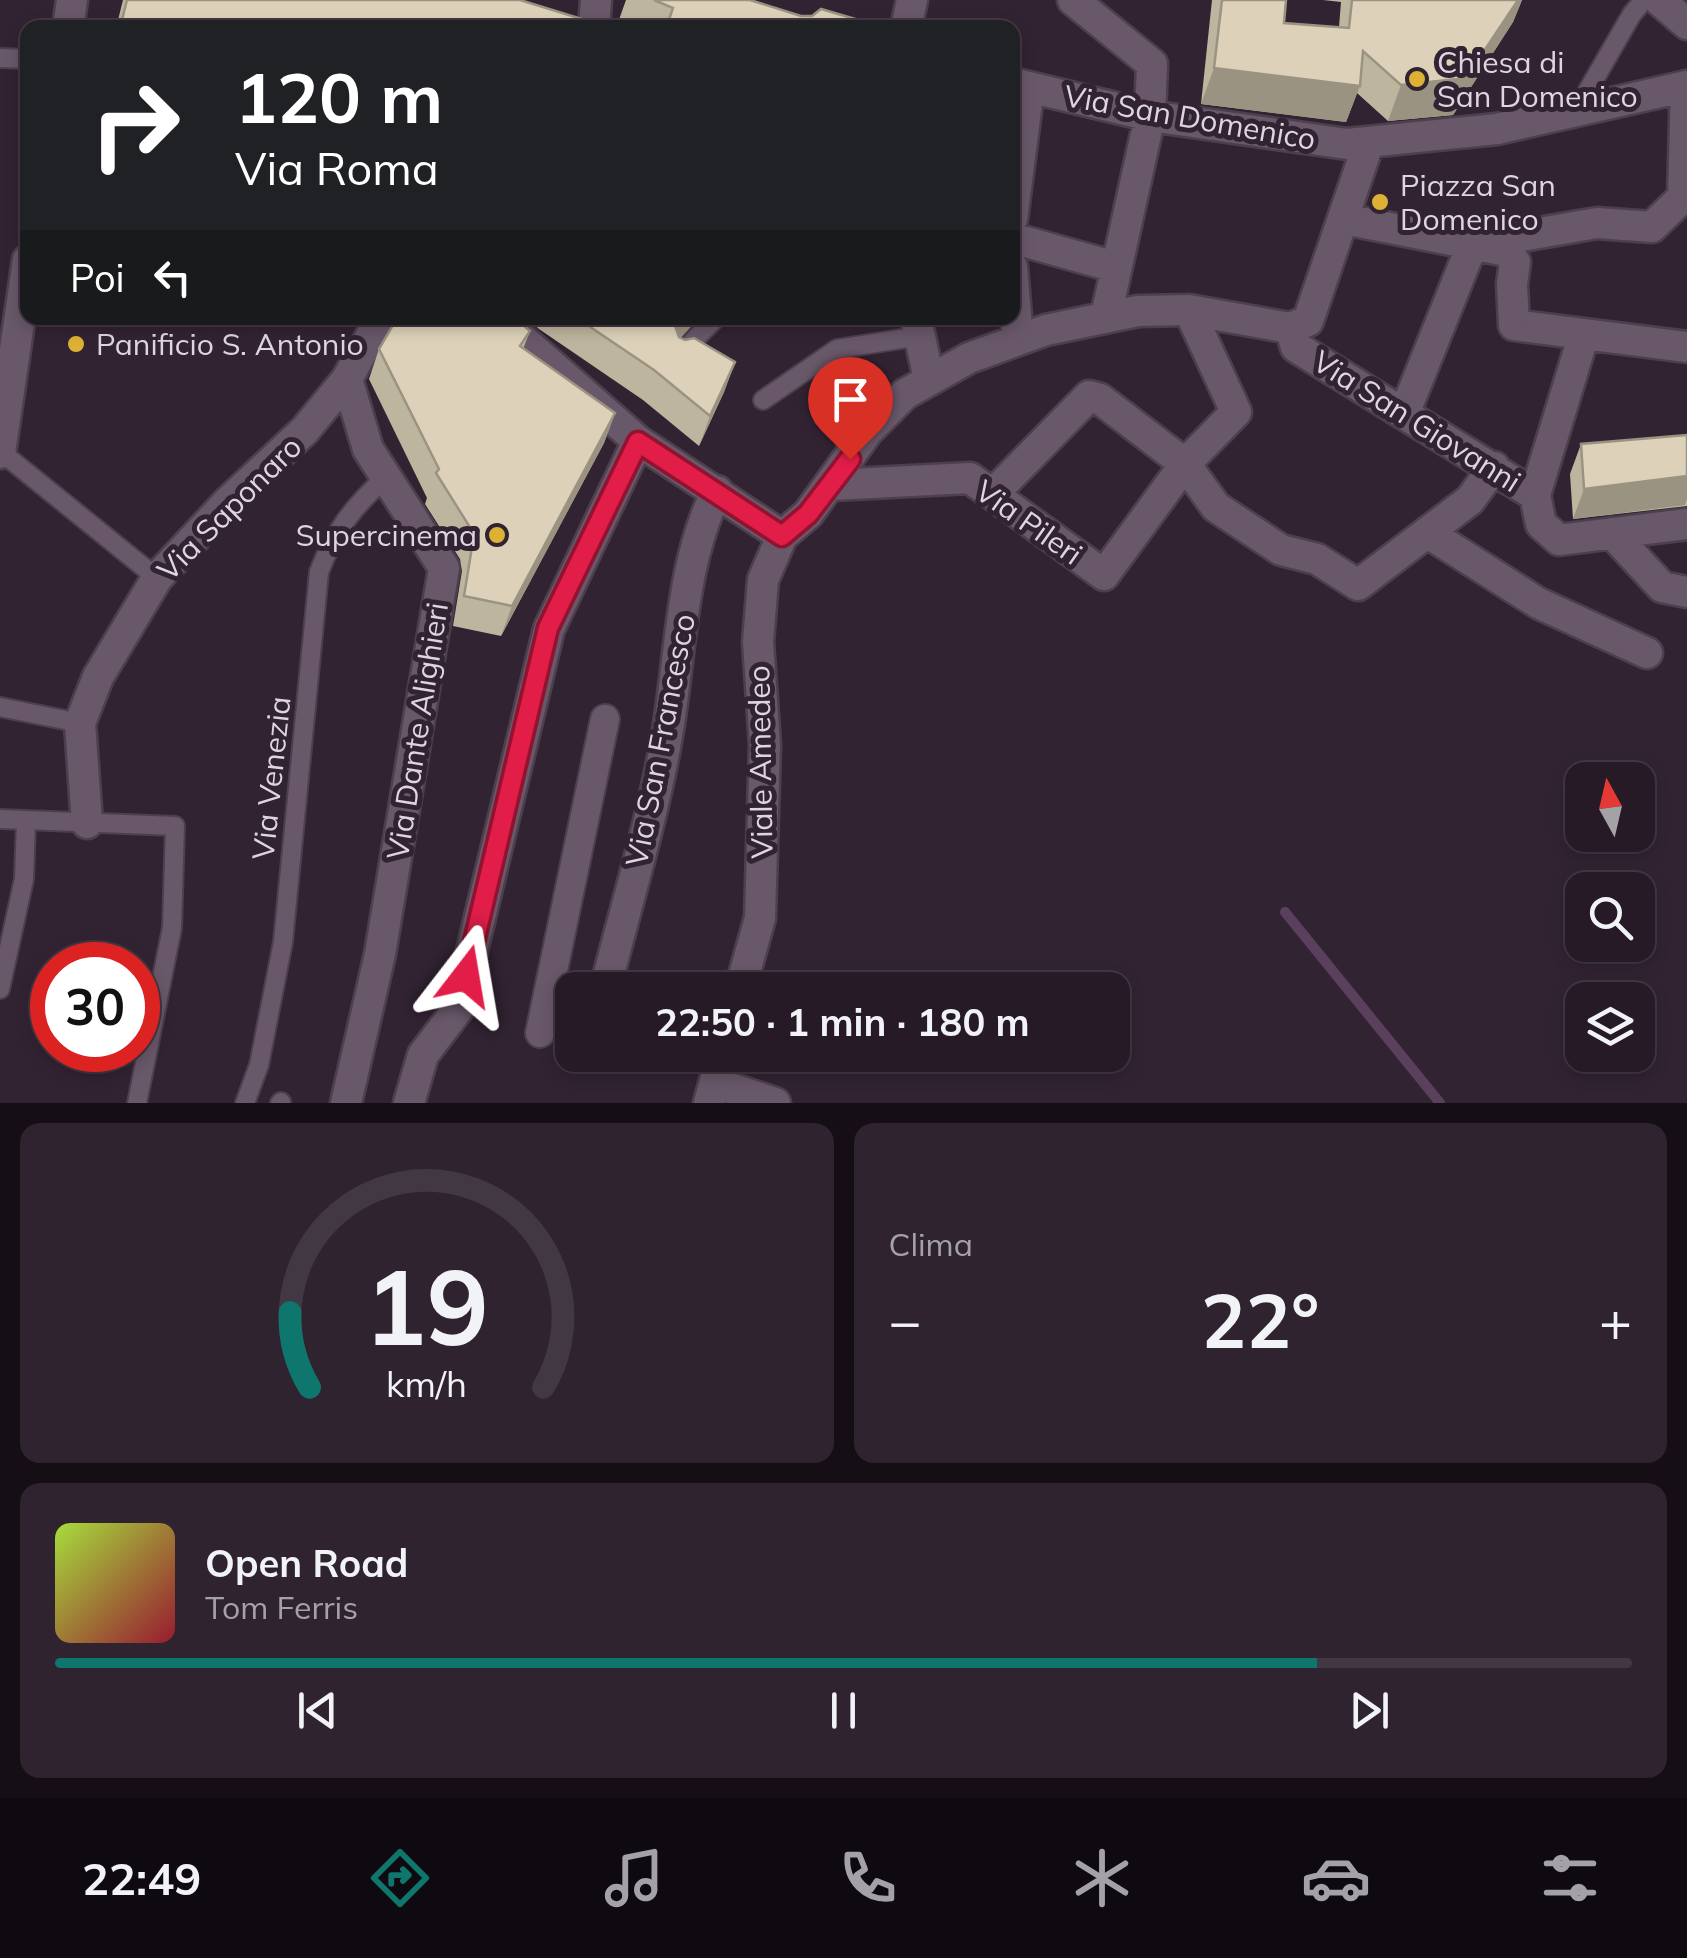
<!DOCTYPE html>
<html lang="it">
<head>
<meta charset="utf-8">
<style>
  body { margin:0; font-family:Mulish,sans-serif; background:#2e232e; color:#f1f3f6; height:100vh; display:flex; flex-direction:column; font-size:38px; white-space:nowrap }
  * { box-sizing:border-box; margin:0 }
  p { font-size:32px; color:#a4a1a7 }
  .icon { flex:none; width:55px; height:55px; fill:none; stroke:currentColor; stroke-width:2; stroke-linecap:round; stroke-linejoin:round }
  .map { position:relative; height:1103px; overflow:hidden }
  .side { display:flex; flex-direction:column; gap:20px; padding:20px; background:#150e15; flex:1 }
  .side>* { flex:none }
  .hud { position:absolute; left:20px; top:20px; width:1000px; height:305px; border-radius:20px; box-shadow:0 5px 15px #0003,0 0 0 2px #423843; background:#202124; color:#fff; overflow:hidden }
  .needle { width:65px; rotate:352deg }
  .tools { position:absolute; left:1565px; top:762px; display:grid; gap:20px }
  .tools a { display:grid; place-items:center; width:90px; height:90px; border-radius:20px; background:#261a26; box-shadow:0 5px 15px #0003,0 0 0 2px #423843; font-size:50px }
  .speed { position:absolute; left:30px; top:942px; display:flex; gap:20px; font-size:50px; font-weight:700; text-align:center }
  .speed>* { display:grid; place-content:center; width:130px; height:130px; border-radius:50%; background:#261a26; box-shadow:0 5px 15px #0003,0 0 0 2px #423843; line-height:1 }
  .speed .limit { border:15px solid #d22; background:#fff; color:#111 }
  .pin { position:absolute; display:grid; place-items:center; width:85px; height:85px; color:#fff; margin:-102px -42px; border-radius:50% 50% 50% 0; rotate:-45deg; box-shadow:0 0 10px #0007 }
  .pin .icon { rotate:45deg }
  .me { position:absolute; width:110px; margin:-55px; rotate:14deg; stroke-linejoin:round; filter:drop-shadow(0 0 8px #0008) }
  .turn { display:flex; align-items:center; gap:35px; height:210px; padding:0 50px; font-size:45px }
  .turn .icon { width:130px; height:130px; stroke-width:2.5 }
  .turn b { display:block; font-size:70px; line-height:85px }
  .then { display:flex; align-items:center; height:95px; padding:0 50px; background:#0003; gap:20px; font-size:38px }
  .big { font-size:75px; font-weight:700; line-height:1.1 }
  .side .tile { flex:1; display:flex; flex-direction:column; justify-content:center; gap:15px; min-width:0; padding:0 35px; border-radius:20px; background:#2e232e }
  .side .dial { align-items:center; gap:0 }
  .dial svg { height:260px; overflow:visible; fill:none; stroke:#423843; stroke-width:7; stroke-linecap:round; text-anchor:middle }
  .dial text { fill:#f1f3f6; stroke:none }
  .song { display:flex; align-items:center; gap:30px }
  .cover { width:120px; height:120px; border-radius:15px; background:linear-gradient(135deg,hsl(80 70% 55%),hsl(350 70% 35%)) }
  .played { height:10px; border-radius:5px; background:linear-gradient(90deg,#0f766e 80%,#423843 80%) }
  .keys { display:flex; justify-content:space-around; direction:ltr }
  .heat { display:flex; justify-content:space-between; align-items:center; font-size:55px; direction:ltr }
  .side .tiles { flex:1; display:grid; gap:20px; grid-template-columns:1fr 1fr }
  .tile:last-child { grid-column:span 2 }
  .trip { position:absolute; left:555px; top:972px; width:575px; height:100px; border-radius:20px; background:#261a26; box-shadow:0 5px 15px #0003,0 0 0 2px #423843; font-weight:700; line-height:100px; text-align:center }
  .tabs { display:flex; height:160px; justify-content:space-around; align-items:center; background:#0f0a0f; color:#a4a1a7 }
  .tabs .icon { width:70px; height:70px }
  .tabs .on { color:#0f766e }
  .tabs b { font-size:45px; color:#f1f3f6 }
  .map>svg:first-child { display:block }
  .lines { fill:none; stroke-linecap:round; stroke-linejoin:round }
  .stream { stroke:#5b405e; stroke-width:10 }
  .service-casing { stroke:#4c404d; stroke-width:22 }
  .pedestrian-casing { stroke:#4c404d; stroke-width:32 }
  .minor-casing { stroke:#4c404d; stroke-width:35 }
  .tertiary-casing { stroke:#4c404d; stroke-width:35 }
  .service { stroke:#69576a; stroke-width:18 }
  .pedestrian { stroke:#69576a; stroke-width:28 }
  .minor { stroke:#69576a; stroke-width:30 }
  .tertiary { stroke:#69576a; stroke-width:30 }
  .wall { fill:#beb59f }
  .shaded-wall { fill:#9b9382 }
  .building { fill:#ddd2b9; stroke:#9b9382; stroke-width:2.5 }
  .route-casing { stroke:#92132f; stroke-width:25 }
  .route { stroke:#e11d48; stroke-width:18 }
  .poi-dot { fill:#ddb133; stroke:#322333; stroke-width:4 }
  .labels { text-anchor:middle; dominant-baseline:central; stroke-width:10; stroke-linejoin:round; paint-order:stroke }
  .poi-label { font-size:30px; fill:#dfd5e0; stroke:#322333; text-anchor:start }
  .street-label { font-size:30px; fill:#dfd5e0; stroke:#322333 }
</style>
</head>
<body>
<div class="map">
<svg width="1687" height="1103" viewBox="0 0 1687 1103">
  <rect width="100%" height="100%" fill="#322333"/>
  <g class="lines">
    <path class="stream" d="M1285,912l155,191"/>
    <g class="service-casing">
      <path id="service" d="M0,58l28,1
        M1576,111l56,-97 12,-14
        M680,354l36,-36
        M763,400l74,-51 83,-13
        M0,451l157,127
        M0,707l80,16
        M0,819l175,7 -3,102 -35,175
        M0,989l24,-110 2,-58
        M245,1103l14,-38 24,-123 36,-370c16,-42 34,-65 67,-95
        M280,1103l1,-1"/>
    </g>
    <g class="pedestrian-casing">
      <path id="pedestrian" d="M540,1033l65,-314"/>
    </g>
    <g class="minor-casing">
      <path id="minor" d="M1073,0l79,64 -2,52 -44,200
        M1659,0l28,24
        M68,28l4,-28
        M906,28l6,-28
        M1012,83l138,33 197,28 150,-15 190,-43
        M1686,86l-3,111 4,1
        M1012,219l17,-132
        M1344,219l163,32 8,11 -3,22 2,41 173,22
        M1012,238l103,29
        M1507,251l9,-14 81,-14 55,4 31,-30
        M1012,267l6,73
        M916,318l13,62
        M1290,328l6,19 239,148 6,29 18,16 128,-16
        M1404,414l68,-169
        M0,453l28,-193
        M832,485l138,-7 134,97 81,-111 51,-52 -47,-102
        M993,494l96,-98 11,3 85,65 31,43 65,43 36,9 41,26 112,-85 24,-33
        M1535,495l49,-161
        M1428,533l110,70 109,50
        M1612,533l50,54 25,5
        M782,536l26,-22 59,-82 38,-38 64,-36 77,-28 92,-19 51,-1 101,18 18,-7 61,-179
        M87,823l-7,-100 18,-46 59,-99 71,-76 77,-72 42,-51 34,-61
        M605,990c21,-85 49,-175 63,-260 13,-79 13,-167 49,-239
        M715,1083l60,20
        M346,1103l34,-149 64,-386 -76,-119 -21,-70
        M409,1103l14,-48 35,-46 91,-380 89,-188"/>
    </g>
    <g class="tertiary-casing">
      <path id="tertiary" d="M594,28l2,-28
        M498,318l140,123 144,95 -19,44 -5,62 7,103 -5,173 -20,72
        M709,1103l13,-48"/>
    </g>
    <use href="#service" class="service"/>
    <use href="#pedestrian" class="pedestrian"/>
    <use href="#minor" class="minor"/>
    <use href="#tertiary" class="tertiary"/>
  </g>
  <path class="wall" d="M123,0h397l91,28h-495z
    M626,0h124l51,16 85,12h-270z
    M1212,0h74l-2,23 55,4 2,-25 -18,-2h199l-9,22 -60,93 -65,6 -31,-28 -11,29 -145,-18z
    M526,318h173l-19,20 55,24 -11,30 -25,54 -56,-46 -104,-71z
    M530,331l-7,18 92,64 -11,30 -103,193 -48,-10 9,-55 -2,-12 -35,-55 2,-6 -58,-119 10,-30z
    M1687,435v71l-114,13 -3,-45 11,-30z"/>
  <path class="shaded-wall" d="M1518,0h4l-9,22 -60,93 -65,6 13,-36z
    M1214,68l146,18 -14,36 -145,-18z
    M682,318h17l-35,38 11,-30z
    M735,362l-11,30 -25,54 11,-30z
    M615,413l-11,30 -103,193 11,-30z
    M1687,476v23l-2,6 -112,14 11,-30z"/>
  <path class="building" d="M127,0h393l91,28h-491z
    M654,0h96l51,16h11l9,-7 65,19h-220l7,-20z
    M1222,0h64l-2,23 65,5 3,-28h166l-52,78 -65,7 -38,-34 -3,35 -146,-18z
    M619,20l26,8h-29z
    M397,318h118l15,13 -10,15 95,67 -103,193 -48,-10 9,-55 -2,-12 -35,-56 3,-4 -60,-120z
    M577,318h105l-7,8 4,11 6,3 9,-2 41,24 -25,54 -56,-46z
    M1687,435v41l-103,13 -3,-45z"/>
  <g class="lines">
    <g class="route-casing">
      <path id="route" d="M466,976l82,-348 90,-186 144,94 26,-22 42,-55"/>
    </g>
    <use href="#route" class="route"/>
  </g>
  <g class="poi-dot">
    <circle cx="1417" cy="79" r="10"/>
    <circle cx="1380" cy="202" r="10"/>
    <circle cx="76" cy="344" r="10"/>
    <circle cx="497" cy="535" r="10"/>
  </g>
  <g class="labels">
    <g class="poi-label">
      <text x="1437" y="62">Chiesa di<tspan x="1437" dy="34">San Domenico</tspan></text>
      <text x="1400" y="185">Piazza San<tspan x="1400" dy="34">Domenico</tspan></text>
      <text x="96" y="344">Panificio S. Antonio</text>
      <text x="477" y="535" text-anchor="end">Supercinema</text>
    </g>
    <g class="street-label">
      <text transform="translate(1190 117) rotate(10)">Via San Domenico</text>
      <text transform="translate(1417 421) rotate(32)">Via San Giovanni</text>
      <text transform="translate(229 508) rotate(-45)">Via Saponaro</text>
      <text transform="translate(1029 522) rotate(35)">Via Pileri</text>
      <text transform="translate(417 731) rotate(-81)">Via Dante Alighieri</text>
      <text transform="translate(660 740) rotate(-79)">Via San Francesco</text>
      <text transform="translate(760 762) rotate(-91)">Viale Amedeo</text>
      <text transform="translate(271 778) rotate(-84)">Via Venezia</text>
    </g>
  </g>
</svg>
<div class="tools">
<a><svg class="needle" viewBox="-14 -14 28 28"><path d="M0-13l5 13h-10z" fill="#e53935"/><path d="M0 13l5-13h-10z" fill="#a4a1a7"/></svg></a>
<a><svg class="icon" aria-label="search" viewBox="0 0 24 24"><circle cx="10" cy="10" r="6"/><path d="M15 15l6 6"/></svg></a>
<a><svg class="icon" aria-label="layers" viewBox="0 0 24 24"><path d="M12 4l9 5-9 5-9-5zM3 14l9 5 9-5"/></svg></a>
</div>
<div class="speed"><div class="limit">30</div></div>
<div class="pin" style="left:850px;top:459px;background:#d93025"><svg class="icon" aria-label="arrive" viewBox="0 0 24 24"><path d="M6 21V4h12l-3 4 3 4H6"/></svg></div>
<svg class="me" style="left:466px;top:976px" viewBox="-20 -20 40 40"><path d="M0-17L14 15 0 8-14 15z" fill="#e11d48" stroke="#fff" stroke-width="4"/></svg>
<div class="trip">22:50 · 1 min · 180 m</div>
<div class="hud">
<div class="turn"><svg class="icon" aria-label="right" viewBox="0 0 24 24"><path d="M7 20v-9h11M14 6l5 5-5 5"/></svg><div><b>120 m</b>Via Roma</div></div>
<div class="then">Poi<svg class="icon" aria-label="left" viewBox="0 0 24 24"><path d="M17 20v-9H6M10 6l-5 5 5 5"/></svg></div>
</div>
</div>
<section class="side">
<div class="tiles">
<div class="tile dial"><svg viewBox="0 0 100 80">
<path d="M14 69A42 42 0 1 1 86 69"/>
<path d="M14 69A42 42 0 0 1 8 46" stroke="#0f766e"/>
<text x="50" y="56" font-size="32" font-weight="700">19</text>
<text x="50" y="72" font-size="11">km/h</text>
</svg></div>
<div class="tile"><p>Clima</p>
<div class="heat"><a>−</a><b class="big">22°</b><a>+</a></div>
</div>
<div class="tile">
<div class="song"><i class="cover"></i><div><b>Open Road</b><p>Tom Ferris</p></div></div>
<div class="played"></div>
<div class="keys"><svg class="icon" aria-label="previous" viewBox="0 0 24 24"><path d="M18 5L8 12l10 7zM5 5v14"/></svg><svg class="icon" aria-label="pause" viewBox="0 0 24 24"><path d="M8 5v14M16 5v14"/></svg><svg class="icon" aria-label="next" viewBox="0 0 24 24"><path d="M6 5l10 7-10 7zM19 5v14"/></svg></div>
</div>
</div>
</section>
<nav class="tabs">
<b>22:49</b>
<svg class="icon on" aria-label="directions" viewBox="0 0 24 24"><path d="M12 3l9 9-9 9-9-9zM9 14v-3h6M13 9l2 2-2 2"/></svg>
<svg class="icon" aria-label="music" viewBox="0 0 24 24"><path d="M9 18V5l10-2v13"/><circle cx="6" cy="18" r="3"/><circle cx="16" cy="16" r="3"/></svg>
<svg class="icon" aria-label="phone" viewBox="0 0 24 24"><path d="M5 4h4l2 5-3 2q2 4 5 5l2-3 5 2v4C11 20 4 13 5 4z"/></svg>
<svg class="icon" aria-label="climate" viewBox="0 0 24 24"><path d="M12 3v18M4 7l16 10M4 17L20 7"/></svg>
<svg class="icon" aria-label="car" viewBox="0 0 24 24"><path d="M5 17H2v-5l4-1 3-4h7l3 4 3 1v5h-3M9 17h6M6 11h13"/><circle cx="7" cy="17" r="2"/><circle cx="17" cy="17" r="2"/></svg>
<svg class="icon" aria-label="filters" viewBox="0 0 24 24"><path d="M4 7h16M4 17h16"/><circle cx="9" cy="7" r="2"/><circle cx="15" cy="17" r="2"/></svg>
</nav>
</body>
</html>
